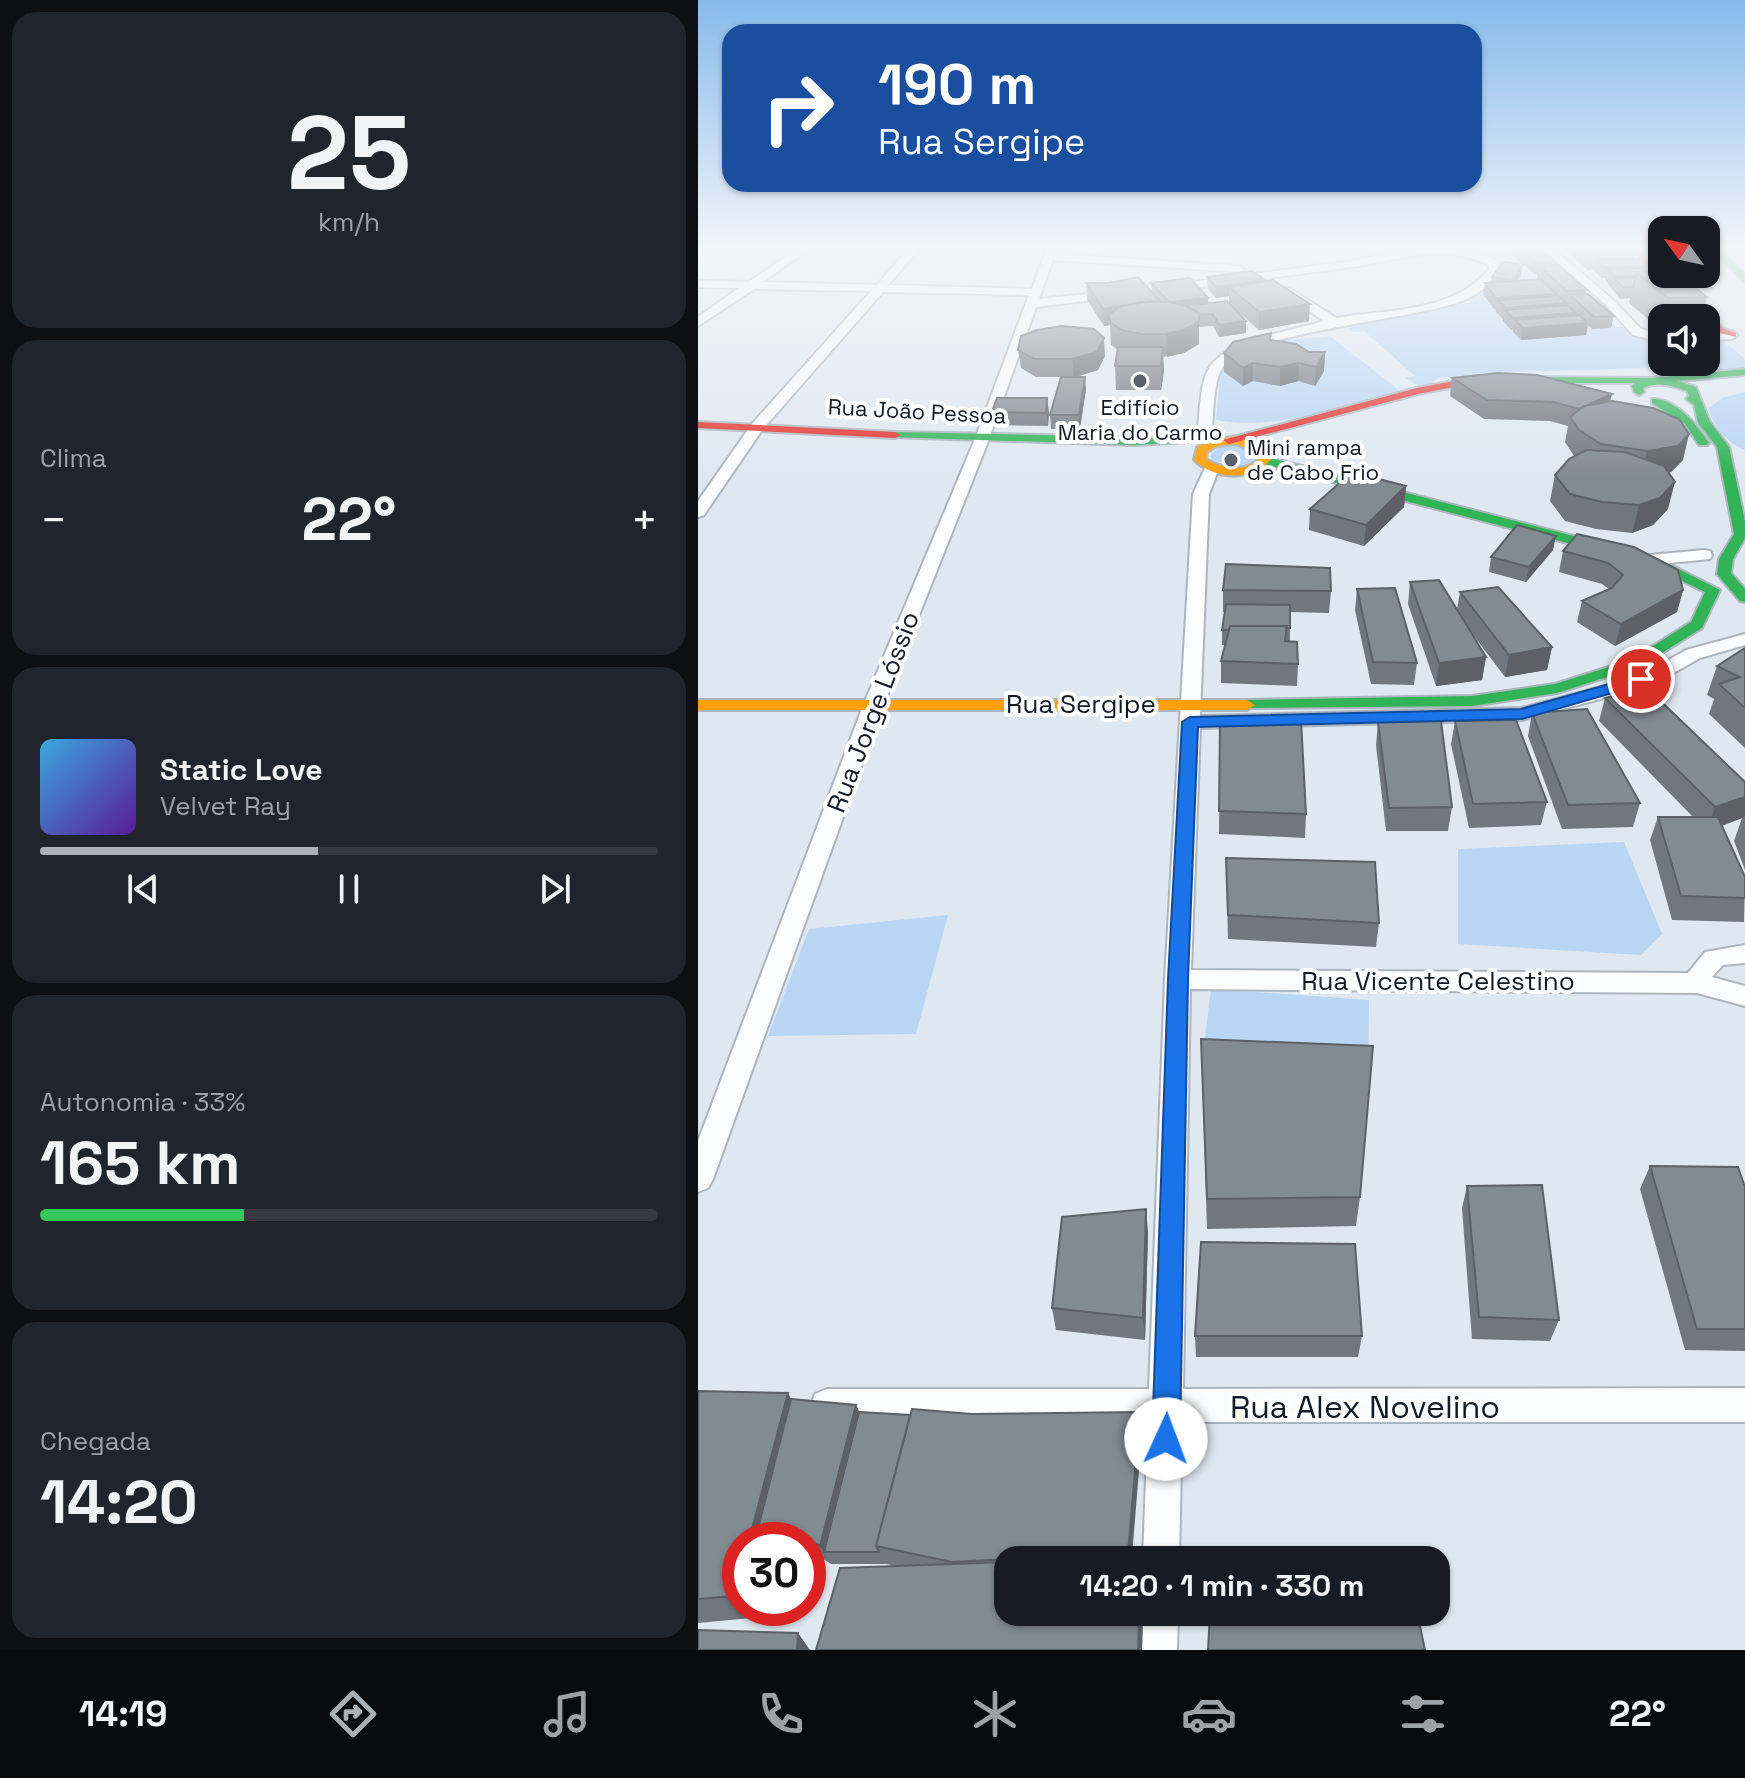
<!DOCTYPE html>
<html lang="pt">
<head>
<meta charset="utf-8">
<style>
  body { margin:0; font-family:"Space Grotesk",sans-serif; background:#20242c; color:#f1f3f6; height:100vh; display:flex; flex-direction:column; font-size:30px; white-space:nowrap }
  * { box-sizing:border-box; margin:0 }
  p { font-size:26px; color:#9ea1a6 }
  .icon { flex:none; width:44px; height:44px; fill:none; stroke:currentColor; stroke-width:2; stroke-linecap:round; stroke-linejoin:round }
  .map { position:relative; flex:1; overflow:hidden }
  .sheet { display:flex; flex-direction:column; gap:12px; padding:12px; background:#0d0f14; width:698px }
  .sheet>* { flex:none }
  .guide { position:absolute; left:24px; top:24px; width:760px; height:168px; border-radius:24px; box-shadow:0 2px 6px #0004; background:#1a4fa0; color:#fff; overflow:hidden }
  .needle { width:52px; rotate:303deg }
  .tools { position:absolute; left:950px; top:216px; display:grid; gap:16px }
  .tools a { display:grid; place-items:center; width:72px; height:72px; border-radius:16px; background:#171b24; box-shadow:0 2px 6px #0004; font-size:40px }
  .speed { position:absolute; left:24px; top:1522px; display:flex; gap:16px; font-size:40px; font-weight:700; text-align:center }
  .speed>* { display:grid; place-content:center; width:104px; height:104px; border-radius:50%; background:#171b24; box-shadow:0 2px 6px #0004; line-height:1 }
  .speed .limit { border:12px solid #d22; background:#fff; color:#111 }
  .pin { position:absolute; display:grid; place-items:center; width:68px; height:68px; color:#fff; margin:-34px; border:4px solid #fff; border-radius:50%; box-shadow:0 2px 8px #0007 }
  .me { position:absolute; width:88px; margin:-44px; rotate:2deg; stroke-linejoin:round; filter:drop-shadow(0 0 6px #0008) }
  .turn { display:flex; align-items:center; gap:28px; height:168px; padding:0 24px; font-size:36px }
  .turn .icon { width:104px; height:104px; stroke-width:2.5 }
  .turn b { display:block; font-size:56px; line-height:68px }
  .big { font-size:60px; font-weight:700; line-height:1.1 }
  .sheet .card { flex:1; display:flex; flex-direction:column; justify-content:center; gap:12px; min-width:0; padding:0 28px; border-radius:24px; background:#20242c }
  .sheet .dial { align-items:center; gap:0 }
  .dial b { font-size:104px; line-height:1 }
  .song { display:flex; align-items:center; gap:24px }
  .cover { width:96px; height:96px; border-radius:12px; background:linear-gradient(135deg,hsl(200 70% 55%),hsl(270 70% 35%)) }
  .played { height:8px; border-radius:4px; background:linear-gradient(90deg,#acb1b8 45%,#363941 45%) }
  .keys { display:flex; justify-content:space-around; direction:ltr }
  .heat { display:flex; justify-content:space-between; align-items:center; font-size:44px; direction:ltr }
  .charge { height:12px; border-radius:6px; background:linear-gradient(90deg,#34c759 33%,#363941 0) }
  .trip { position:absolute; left:296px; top:1546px; width:456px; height:80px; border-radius:24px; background:#171b24; box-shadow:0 2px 6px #0004; font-weight:700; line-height:80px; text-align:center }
  .tab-bar { display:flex; height:128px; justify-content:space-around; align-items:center; background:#090b0e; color:#9ea1a6 }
  .tab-bar .icon { width:56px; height:56px }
  .tab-bar .current { color:#acb1b8 }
  .tab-bar b { font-size:36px; color:#f1f3f6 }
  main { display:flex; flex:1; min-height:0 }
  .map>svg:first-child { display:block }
  .green { fill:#b8d5f3 }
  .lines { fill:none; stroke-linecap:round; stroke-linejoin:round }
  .street-casing { stroke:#acb5be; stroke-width:4 }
  .fast-casing { stroke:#acb5be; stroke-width:4 }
  .slow-casing { stroke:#acb5be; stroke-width:4 }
  .jam-casing { stroke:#acb5be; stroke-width:4 }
  .street { fill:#fafcfd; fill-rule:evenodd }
  .fast { fill:#30b455; fill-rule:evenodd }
  .slow { fill:#ff9f0a; fill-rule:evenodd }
  .jam { fill:#e5322d; fill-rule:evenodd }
  .wall { fill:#70777e; fill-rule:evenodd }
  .shaded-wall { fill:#5b6166 }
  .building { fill:#828a92; stroke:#5b6166; stroke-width:2 }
  .route { fill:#1a73e8; stroke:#114b97; stroke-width:2 }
  .poi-dot { fill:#58616c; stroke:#fff; stroke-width:3 }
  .labels { text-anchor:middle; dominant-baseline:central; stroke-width:8; stroke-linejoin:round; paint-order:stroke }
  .far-poi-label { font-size:22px; fill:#101924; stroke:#fff }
  .far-street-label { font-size:22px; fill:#101924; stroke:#fff }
  .street-label { font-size:26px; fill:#101924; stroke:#fff }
  .near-street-label { font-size:32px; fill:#101924; stroke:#fff }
</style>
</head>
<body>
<main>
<section class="sheet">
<div class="card dial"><b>25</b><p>km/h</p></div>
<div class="card"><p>Clima</p>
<div class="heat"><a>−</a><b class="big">22°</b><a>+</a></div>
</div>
<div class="card">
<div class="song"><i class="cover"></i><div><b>Static Love</b><p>Velvet Ray</p></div></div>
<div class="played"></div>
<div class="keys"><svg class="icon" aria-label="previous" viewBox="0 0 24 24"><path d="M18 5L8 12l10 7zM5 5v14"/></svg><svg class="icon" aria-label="pause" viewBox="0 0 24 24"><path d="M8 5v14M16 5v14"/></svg><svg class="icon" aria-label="next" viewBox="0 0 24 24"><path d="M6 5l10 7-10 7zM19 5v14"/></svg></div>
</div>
<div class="card"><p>Autonomia · 33%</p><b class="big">165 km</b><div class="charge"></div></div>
<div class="card"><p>Chegada</p><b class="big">14:20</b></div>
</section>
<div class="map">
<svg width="1047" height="1650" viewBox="0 0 1047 1650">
  <rect width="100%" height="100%" fill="#dfe8f1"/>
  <path class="green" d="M842,246l6,6 -9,2 80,73h10l35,13v22h44v-24c18,1 26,10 39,21v9l-47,4 -23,-5 -190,6 -47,5 -10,7h-10l-13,-7 10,-2 -51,-45 -11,1 -7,-6 2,-3 14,-2 3,3 107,-22 -6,-3 28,-17 7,-15 -7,-7 -23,-10 2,-2z
    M632,336l71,56c-58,15 -125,39 -185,28l4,-44 8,-18 47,-17z
    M1047,392v58c-19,-8 -30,-22 -37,-41l14,-11z
    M541,445l20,9v5l-23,8 -24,-7 -2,-5 10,-8z
    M926,842l38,92 -21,21 -183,-11v-95z
    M250,915l-32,119 -148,2 41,-107z
    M513,989l158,11 -1,76 -167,-6z"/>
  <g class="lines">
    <g class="street-casing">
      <path id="street" d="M12,246l-12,10 1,-10z
        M103,246h12l-50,36 114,3 34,-39h11l-34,39 144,4 16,-43h10l-3,8 184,12 5,3 -5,3 -186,-12 -14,39 77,-8 6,3 -6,3 -80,10 -47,132 -106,267 -170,473 -5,9 -10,4v-51l165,-435 112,-267 54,-144 -146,-3 -121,138 -58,85 -6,2v-16l54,-77 119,-133 -117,-2 -56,37v-9l41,-29 -41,-1v-6l51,1z
        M726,246c27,0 50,3 74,15l2,8c-8,12 -17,22 -31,29 -44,22 -231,33 -248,72 -9,19 -7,47 -10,67l-2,3h-10l-2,-3c3,-20 2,-49 11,-67 14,-30 85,-39 116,-49l-43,-29v-4h8l47,30c51,-9 118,-5 153,-49v-4c-50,-24 -94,-3 -144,3 -60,8 -119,16 -178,23l-4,-1v-4l189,-25z
        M841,246h11l63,54 28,29 21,5v8l-29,-7 -28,-31z
        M1008,332l26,-1 6,4 -6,4 -26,1z
        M514,464l7,4 -10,26 -9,222 322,-8 90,-24 44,-17 30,-17 59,-16v11l-45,13 -30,17 -44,17 -104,28 -322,8 -9,242 497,3 17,-21 40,-7v18l-22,2 -11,12 33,9v20l-48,-13 -507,-4 -7,400 562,-1v34h-563l-3,138h-36l5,-138 -321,1 -12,-5 -5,-12 5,-12 12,-5h322l16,-410 28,-485 12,-26z
        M1006,550l6,1 2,4 -2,4 -60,6 -8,-5 8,-5z
        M442,1612h38l-1,38h-38z"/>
    </g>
    <g class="fast-casing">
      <path id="fast" d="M1011,246h9l27,29v8z
        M1047,369v6l-67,6 18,6 14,35 19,25 16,75v16l-12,21 -2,14 14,16v13l-5,-1 -23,-27 2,-15 15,-25 -17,-87 -19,-24 -4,-18 -8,-6 3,-3 -2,-5c-16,-5 -27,-10 -44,-3l1,4 -5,3 -5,-3 -2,-6 3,-3h-116l-5,-3 5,-3 133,1z
        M954,399c24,-1 45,26 57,44l-2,2h-8l-14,-21 -33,-21z
        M197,432l239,5 70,-4 25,8 -6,4 -19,-4 -70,4 -243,-8v-4z
        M569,457l388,100 65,33 -18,38 -61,38 -84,27 -85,13 -231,2 -2,-3 8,-5 225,-4 83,-12 76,-24 60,-38 14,-30 -60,-29 -382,-99v-6z"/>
    </g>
    <g class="slow-casing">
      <path id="slow" d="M539,436l32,10 6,9c-20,26 -57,27 -81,5l3,-13 13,-6zM538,444l27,11c-16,18 -38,15 -57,4l1,-7 10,-6z
        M0,700h549l8,5 -8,5h-549z"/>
    </g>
    <g class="jam-casing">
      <path id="jam" d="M929,246h9l26,25v3h4l57,54 13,5v4l-21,-5 -9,-9v-5h-5z
        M821,377l4,1v4l-64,4 -41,8 -189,50 -6,-4 194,-52 42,-8z
        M0,422l197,10 6,3 -6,3 -197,-10z"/>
    </g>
    <use href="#street" class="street"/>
    <use href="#fast" class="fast"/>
    <use href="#slow" class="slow"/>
    <use href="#jam" class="jam"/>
  </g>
  <path class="wall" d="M163,246h26l-2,2z
    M816,246h22l19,16v3l32,25 -1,4 28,22 -3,12 -19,1 -4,-4 -2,10 -65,5 -8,-8v-2h-2l-8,-9v-2l-7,-7v-3l-1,1 -12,-16 2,-11 6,-1 1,-5 30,-13 -10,-9zM825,264l11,10h3v3l2,2 -22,2 4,-6z
    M864,246h75l-3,13 13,7 -1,2 5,3 56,26 -5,21h-40v11h-2l-31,-26 1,-5 -10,1 -15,-19v-2h-3l-8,-7 1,-2 -8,1z
    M509,277l102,44 -50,9 -30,-26v-8l-13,2 -8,-9z
    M388,283h22l44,9 -1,-9 57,21 38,29 -27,4 -6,-11 -14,1v17l-15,9 -21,4 1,14 -3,19h-45l-1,-24 3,-16 -7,-5 -1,-20 -6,1 -17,-26z
    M573,341l38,11h16l-1,19 -9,15 -17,-5 -18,5 -27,-5 -10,5 -19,-14v-19z
    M320,350l87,6 -7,14 -22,7 10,12 -6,39 -29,1 -1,-14 11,-38h-25l-15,-9z
    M754,378l158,24 73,58 -12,12 -3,1v36l-15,16 -21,8 -36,-4 -31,-8 -15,-20 5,-26 19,-19 -9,-14 3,-16 -18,-5 -66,-2 -34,-23z
    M351,411l-1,15 -54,-1 -2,-13z
    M708,486l-2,21 -40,39 -55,-16 1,-21z
    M879,534l106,56 -6,22 -62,34 -38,-24 5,-21 27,-12 -7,-5 -43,-12 4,-21z
    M855,550l-27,32 -37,-10 2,-15z
    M712,582l47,27 3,-17 92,55 -5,23 -42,7 -31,-41 12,21 -4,23 -46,6 -28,-82z
    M659,589l60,74 -3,22 -43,-1 -16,-74z
    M525,590l108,1 -2,22 -39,-1v30l8,22 -1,22 -76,-3v-22l4,-16h-3v-15l3,-18h-2z
    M1047,648v100l-36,-34 5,-15 -7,-4 10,-29z
    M907,698l140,84v88l-11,-29 8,-23 -20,8 23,51 -1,45 -72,-2 -22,-80 8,-23h35l-94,-96z
    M834,713l108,90 -7,24 -71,2 -34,-93z
    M522,720l86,94 -1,24 -86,-4z
    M757,721l92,81 -6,23 -72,3 -18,-84z
    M680,722l74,85 -4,24h-62l-10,-86z
    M528,858l153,65 -3,24 -148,-8z
    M503,1039l159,158 -4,29 -149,3z
    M952,1166l95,21v164l-60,-1 -45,-161z
    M769,1186l92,134 -9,21 -78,-2 -10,-131z
    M450,1232l-3,108 -89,-10 -4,-22z
    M497,1336h167l-4,21h-162z
    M0,1391l158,14 3,7 283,20 -10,126 10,2h-134v52h135l-1,38h-326l80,-84 -10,-2h-55l-20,-13 -3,1v-12h-68v68h15l-3,10 -54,5z"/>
  <path class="shaded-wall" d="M825,264l-2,11 -11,16 2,-11z
    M567,280l-36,7v9l-13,2v-11z
    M510,298v11l-25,3 -14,-10z
    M461,300l1,18 -51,-4 1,11 -6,1 -1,-17z
    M612,304l-1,17 -50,9v-18z
    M501,321v23l-15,9 -17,4 -1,-23z
    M548,321v12l-27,4v-12z
    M890,323l-2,12 -65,5 2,-12z
    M406,338l1,18 -7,14 -24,7 -2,-18z
    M465,347l1,24 -3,19v-24z
    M627,352l-1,19 -9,15 1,-19z
    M555,363v18l-10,5v-18z
    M601,363l-1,18 -18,5v-19z
    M387,377l1,12 -6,39 -1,-13z
    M914,394l-5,19 -31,12 3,-16z
    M349,398l2,13 -1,15 -2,-13z
    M991,434l-6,26 -12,12 -30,5 6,-26z
    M977,482l-7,27 -15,16 -21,8 7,-28z
    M708,486l-2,21 -40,39 2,-21z
    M858,536l-3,14 -27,32 3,-15z
    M985,590l-6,22 -62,34 6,-22z
    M854,647l-5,23 -42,7 4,-22z
    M788,657l-4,23 -46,6 3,-23z
    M1047,797v20l-38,14 8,-24z
    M448,1209l2,23 -3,108 -2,-22z
    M90,1393l14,27 -30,120h-23z
    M158,1405l10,21 -42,126 -4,-6z
    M442,1412l2,20 -11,128h-2l-1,-7z
    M101,1533l5,7h-20z
    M42,1573v30l-6,-7z
    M46,1608h11l-3,10z
    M441,1612h4l-1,38h-4z
    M100,1633l12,17h-13z"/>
  <path class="building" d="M818,246h20l19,16 -19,1z
    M942,259l7,7 -43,1 -8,-7z
    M805,262l20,2 -11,16 -20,-3z
    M860,265l29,25 -20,1 -28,-25z
    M949,268l4,3 -15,1 -1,4 -20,1 -8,-8z
    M554,271l13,9 -49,7 -9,-10z
    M964,271v3h16l29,23 -39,1 -32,-26z
    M440,277l21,23 -56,9 -17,-26h22z
    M492,278l18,20 -39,4 -18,-19z
    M937,278l-2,9h-10l-8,-8z
    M842,279l16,15 -60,4 -11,-15z
    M575,280l37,24 -51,8 -30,-25z
    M890,294l26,22 -20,1 -24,-22z
    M860,296l9,7 -61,5 -8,-8z
    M529,301l19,20 -27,4 -6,-11 -14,1v-2l-13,-7z
    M443,302h28l17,4 13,7v8l-15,9 -18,4h-25l-19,-4 -12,-8 -1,-8 14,-8z
    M869,305l9,8 -63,5 -8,-8z
    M881,315l9,8 -65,5 -8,-8z
    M364,326l32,3 10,9 -7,14 -25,7h-38l-16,-9 3,-14 16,-6z
    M573,333l-1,7 26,4 13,8h16l-9,15 -17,-4 -19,4 -27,-4 -10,5 -19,-15 9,-11z
    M420,347h45l-2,19h-46z
    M800,373l39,2 75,19 -33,15 -26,-7 -66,-2 -35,-22z
    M363,377h24l-6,38h-29z
    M299,398h50l-1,15 -54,-1z
    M914,401l41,7 26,11 10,15 -11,12 -31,5 -46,-7 -22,-14 -9,-13 14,-11z
    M888,450l39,2 39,14 11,16 -15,16 -21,7 -37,-3 -32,-8 -15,-19 14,-16z
    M654,472l54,14 -40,39 -56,-16z
    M819,525l39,11 -27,31 -38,-10z
    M879,534l57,13 44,23 5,20 -62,34 -39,-23 30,-13 11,-13 -15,-12 -45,-12z
    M528,564l104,4 1,23 -108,-1z
    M741,580l47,77 -47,6 -29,-81z
    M800,587l54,60 -43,8 -49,-63z
    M697,588l22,75 -44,-1 -16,-73z
    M528,604l64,1v23h-4l1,-2h-57l-1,4h-7z
    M532,626h57l-2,15 12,1 1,22 -77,-3z
    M1047,648v60l-26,-24 21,-7 -23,-11z
    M948,687l99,95v15l-30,10 -110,-109z
    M889,709l53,94 -72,2 -36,-92z
    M522,720h81l5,94 -87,-3z
    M818,720l31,82 -74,2 -18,-83z
    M743,721l11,86 -63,1 -11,-86z
    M960,817h60l27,60v21l-64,-2z
    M528,858l149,4 4,61 -151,-8z
    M503,1039l172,7 -13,151 -153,2z
    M952,1166l88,1 7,20v142h-48z
    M844,1185l17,135 -80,-3 -12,-131z
    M448,1209l-3,109 -91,-10 10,-91z
    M503,1242l154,2 7,92h-167z
    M0,1391l90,2 -39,147h-9v33l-6,23 -36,3z
    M93,1399l65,6 -36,141 -21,-13 -15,7h-29z
    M214,1409l59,5 169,-2 -12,141 -176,9 -76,-16z
    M161,1412l51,3 -34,131 3,6h-55z
    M608,1555l1,5h-95v-1z
    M443,1557v3h-73z
    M310,1562v50h131l-1,38h-322l24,-82z
    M512,1612h207l8,38h-217z
    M0,1630l100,3 -1,17h-99z"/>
  <linearGradient id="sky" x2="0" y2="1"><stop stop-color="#87baeb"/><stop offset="0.52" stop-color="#f1f5f9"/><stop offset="1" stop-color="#f1f5f9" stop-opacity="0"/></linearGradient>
  <rect width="1047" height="477" fill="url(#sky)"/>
  <path class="route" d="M943,675l8,4 -2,4 -125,36 -324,8 -10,252 -8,460 -4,10 -10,4 -10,-4 -4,-10 16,-460 14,-257 8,-5 331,-8z"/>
  <g class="poi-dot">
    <circle cx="442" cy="381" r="8"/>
    <circle cx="533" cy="460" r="8"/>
  </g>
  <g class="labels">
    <g class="far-poi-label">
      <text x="442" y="407">Edifício<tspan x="442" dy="25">Maria do Carmo</tspan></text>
      <text x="549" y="447" text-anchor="start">Mini rampa<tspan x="549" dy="25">de Cabo Frio</tspan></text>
    </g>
    <g class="far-street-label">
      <text transform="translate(219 411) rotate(3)">Rua João Pessoa</text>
    </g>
    <g class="street-label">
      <text x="383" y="704">Rua Sergipe</text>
      <text transform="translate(175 712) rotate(-69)">Rua Jorge Lóssio</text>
      <text x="740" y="981">Rua Vicente Celestino</text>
    </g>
    <g class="near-street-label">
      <text x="667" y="1407">Rua Alex Novelino</text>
    </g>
  </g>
</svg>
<div class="tools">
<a><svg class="needle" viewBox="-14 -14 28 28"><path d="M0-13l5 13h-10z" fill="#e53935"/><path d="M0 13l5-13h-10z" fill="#9ea1a6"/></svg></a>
<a><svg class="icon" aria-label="sound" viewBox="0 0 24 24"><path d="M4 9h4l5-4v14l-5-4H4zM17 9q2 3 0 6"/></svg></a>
</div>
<div class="speed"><div class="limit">30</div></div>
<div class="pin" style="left:943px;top:679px;background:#d93025"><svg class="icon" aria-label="arrive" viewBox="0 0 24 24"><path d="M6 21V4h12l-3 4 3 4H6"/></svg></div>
<svg class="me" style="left:468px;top:1439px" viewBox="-20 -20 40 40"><circle r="19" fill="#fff"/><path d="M0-13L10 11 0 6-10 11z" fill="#1a73e8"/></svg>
<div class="trip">14:20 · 1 min · 330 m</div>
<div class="guide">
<div class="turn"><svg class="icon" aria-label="right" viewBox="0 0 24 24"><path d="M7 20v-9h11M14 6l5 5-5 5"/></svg><div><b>190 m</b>Rua Sergipe</div></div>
</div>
</div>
</main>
<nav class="tab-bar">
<b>14:19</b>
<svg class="icon current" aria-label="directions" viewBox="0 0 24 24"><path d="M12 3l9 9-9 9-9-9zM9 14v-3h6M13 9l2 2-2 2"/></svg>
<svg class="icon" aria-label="music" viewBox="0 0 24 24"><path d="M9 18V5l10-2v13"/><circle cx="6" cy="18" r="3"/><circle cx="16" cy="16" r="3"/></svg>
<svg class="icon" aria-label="phone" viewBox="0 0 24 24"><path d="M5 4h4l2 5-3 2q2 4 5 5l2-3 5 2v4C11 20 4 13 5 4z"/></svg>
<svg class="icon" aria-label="climate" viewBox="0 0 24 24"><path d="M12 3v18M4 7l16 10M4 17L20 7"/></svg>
<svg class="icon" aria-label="car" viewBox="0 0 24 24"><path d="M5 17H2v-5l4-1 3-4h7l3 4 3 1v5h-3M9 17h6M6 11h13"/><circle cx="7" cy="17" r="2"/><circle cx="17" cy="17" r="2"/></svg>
<svg class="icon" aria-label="filters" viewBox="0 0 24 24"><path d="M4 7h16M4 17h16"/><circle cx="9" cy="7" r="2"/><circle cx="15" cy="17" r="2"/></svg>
<b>22°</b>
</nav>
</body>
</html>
